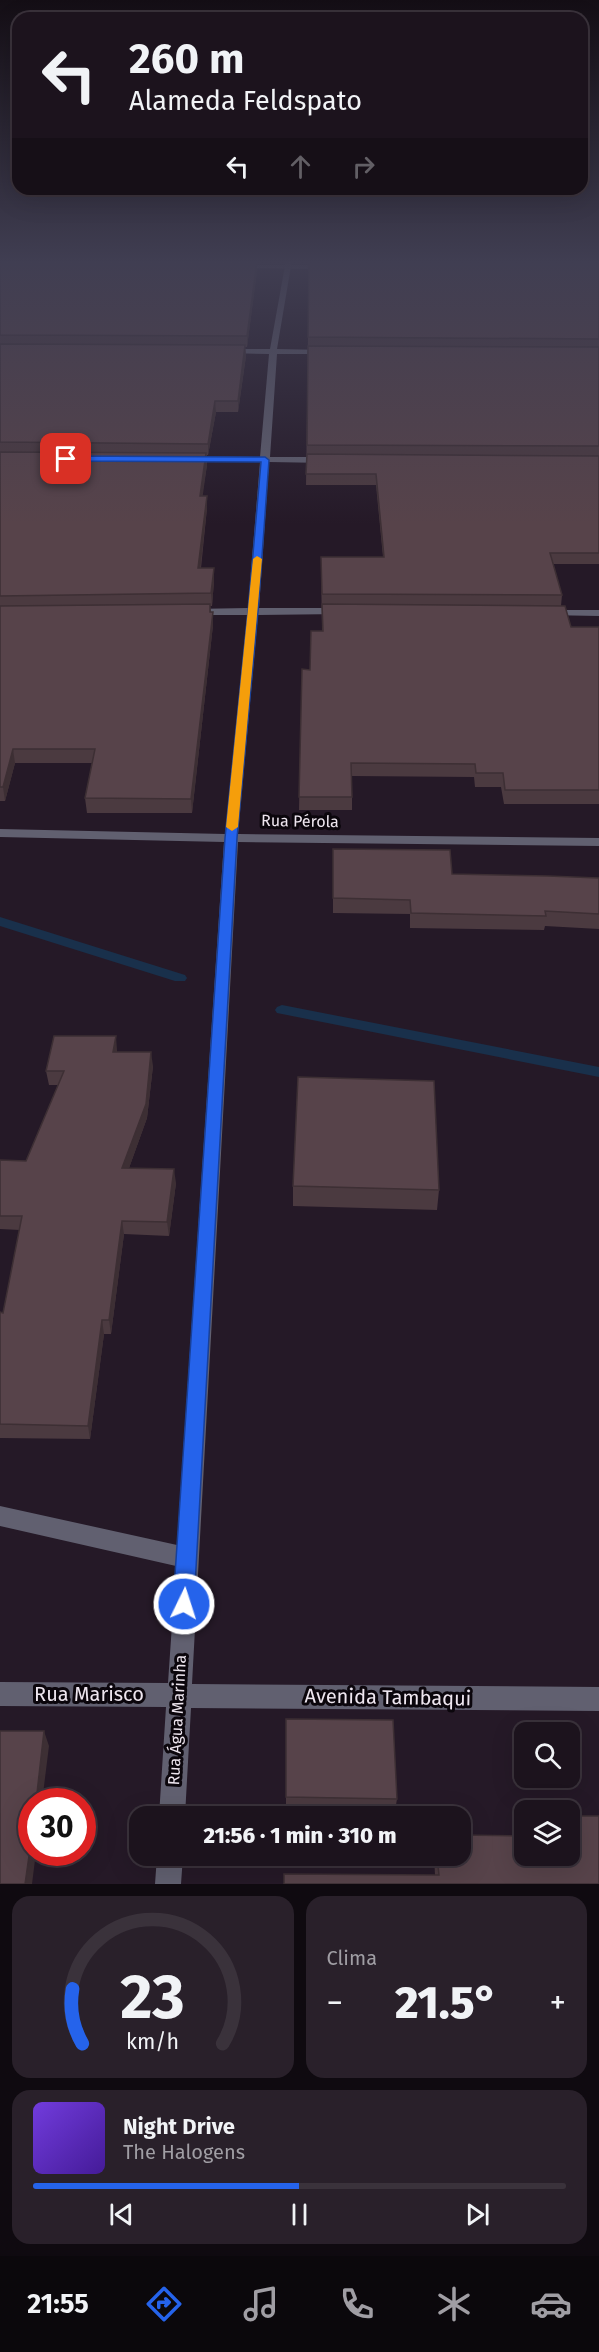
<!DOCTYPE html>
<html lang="es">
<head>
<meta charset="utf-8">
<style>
  body { margin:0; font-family:"Fira Sans",sans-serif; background:#29202a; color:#f1f3f6; height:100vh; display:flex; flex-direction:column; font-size:22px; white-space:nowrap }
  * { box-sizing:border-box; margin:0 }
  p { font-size:20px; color:#a09ea4 }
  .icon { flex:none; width:33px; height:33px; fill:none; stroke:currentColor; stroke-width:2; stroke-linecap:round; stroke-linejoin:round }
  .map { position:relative; height:1884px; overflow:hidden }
  .side { display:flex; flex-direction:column; gap:12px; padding:12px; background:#0f0a10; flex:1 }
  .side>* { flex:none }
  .banner { position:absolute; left:12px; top:12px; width:576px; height:183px; border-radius:18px; box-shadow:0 6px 24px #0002,0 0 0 2px #3a323b; background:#1c131d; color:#f1f3f6; overflow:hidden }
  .tools { position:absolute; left:514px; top:1722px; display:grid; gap:12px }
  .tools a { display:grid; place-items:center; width:66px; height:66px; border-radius:12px; background:#1c131d; box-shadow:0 6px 24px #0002,0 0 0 2px #3a323b; font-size:30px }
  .speed { position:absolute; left:18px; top:1788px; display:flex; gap:12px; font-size:30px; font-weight:700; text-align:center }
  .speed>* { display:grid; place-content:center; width:78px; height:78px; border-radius:50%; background:#1c131d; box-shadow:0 6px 24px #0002,0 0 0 2px #3a323b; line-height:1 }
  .speed .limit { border:9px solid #d22; background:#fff; color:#111 }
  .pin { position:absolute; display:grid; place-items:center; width:51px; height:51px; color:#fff; margin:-26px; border-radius:12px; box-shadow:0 3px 9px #0006 }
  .me { position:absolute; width:66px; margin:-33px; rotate:4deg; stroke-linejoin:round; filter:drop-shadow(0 0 4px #0008) }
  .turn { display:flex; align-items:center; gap:21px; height:126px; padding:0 18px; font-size:27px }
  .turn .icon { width:78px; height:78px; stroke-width:2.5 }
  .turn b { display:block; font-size:42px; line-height:51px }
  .lanes { display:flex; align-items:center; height:57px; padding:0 18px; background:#0003; justify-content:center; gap:30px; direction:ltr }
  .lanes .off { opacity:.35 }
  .big { font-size:45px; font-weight:800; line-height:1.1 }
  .side .card { flex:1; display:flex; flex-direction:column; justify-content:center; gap:9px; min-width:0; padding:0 21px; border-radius:18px; background:#29202a }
  .side .dial { align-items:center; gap:0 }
  .dial svg { height:156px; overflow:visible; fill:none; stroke:#3a323b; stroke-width:7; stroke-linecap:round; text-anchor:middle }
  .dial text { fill:#f1f3f6; stroke:none }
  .song { display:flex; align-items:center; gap:18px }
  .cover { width:72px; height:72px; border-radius:9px; background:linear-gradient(135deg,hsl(260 70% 55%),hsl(260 70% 35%)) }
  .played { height:6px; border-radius:3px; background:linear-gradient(90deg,#2563eb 50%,#3a323b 50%) }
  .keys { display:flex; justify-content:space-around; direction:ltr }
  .heat { display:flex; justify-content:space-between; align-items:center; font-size:33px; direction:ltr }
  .side .tiles { flex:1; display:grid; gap:12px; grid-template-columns:1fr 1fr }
  .card:last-child { grid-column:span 2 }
  .trip { position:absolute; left:129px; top:1806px; width:342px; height:60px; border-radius:18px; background:#1c131d; box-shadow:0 6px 24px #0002,0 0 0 2px #3a323b; font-weight:800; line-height:60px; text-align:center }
  .dock { display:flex; height:96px; justify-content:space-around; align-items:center; background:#0b080c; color:#a09ea4 }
  .dock .icon { width:42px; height:42px }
  .dock .current { color:#2563eb }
  .dock b { font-size:27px; color:#f1f3f6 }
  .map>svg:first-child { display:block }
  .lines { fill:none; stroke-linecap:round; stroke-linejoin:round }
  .stream { fill:#19304b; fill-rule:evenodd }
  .minor { fill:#616070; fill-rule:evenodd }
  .tertiary { fill:#616070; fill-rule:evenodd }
  .wall { fill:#4b3a40 }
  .shaded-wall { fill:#3d2f34 }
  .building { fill:#57434a; stroke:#3d2f34; stroke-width:1.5 }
  .route { fill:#2563eb; stroke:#184099; stroke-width:1.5 }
  .slow { fill:#f59e0b }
  .labels { text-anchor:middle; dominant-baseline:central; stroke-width:6; stroke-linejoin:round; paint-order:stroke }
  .street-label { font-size:16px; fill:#eee6ef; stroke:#0b060c }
  .near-street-label { font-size:20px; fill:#eee6ef; stroke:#0b060c }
</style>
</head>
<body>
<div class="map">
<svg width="599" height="1884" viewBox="0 0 599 1884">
  <rect width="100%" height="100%" fill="#251927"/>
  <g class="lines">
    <path class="stream" d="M0,917l185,58 2,3 -2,3h-10l-175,-55z
      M282,1005l317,62v10l-322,-64 -2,-3 2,-3z"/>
    <path class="minor" d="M286,260h6l-15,89 50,1 4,2 -4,2h-50l-7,103h57l5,3 -5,3 -58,-1 -10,146h83l6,3 -6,3 -84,1 -20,219 361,4v8l-361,-4 -46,842 407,3v24l-408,-3 -6,108h-26l7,-109 -166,-1v-24l168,1 8,-117 -176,-40v-20l177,39 47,-703 -224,-5v-8l225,5 22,-219h-55l-6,-3 6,-3 56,-1 12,-146h-74l-5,-3 5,-3 74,1 9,-103 -44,-1 -4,-2 4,-2h45z
      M549,610h50v6l-54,-1v-4z
      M157,1856h26l-2,28h-26z"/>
    <path class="tertiary" d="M235,265h95l3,2 -3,2 -93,-1z"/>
  </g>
  <path class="wall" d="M0,260h258v3h-1v8l-10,76h-2l1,9 -8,56h-22l-8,43h-1v10l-5,31h5v12l-6,60h13v13l-2,25h-2l3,19 -21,188h-105l-2,-15 7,-35h-77l-10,38h-5z
    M309,260h290v304h-46l9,31 -1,11 10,21h28v177h-95l-3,-17h-26l-1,-10 -122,-1v34h-53l3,-141 8,1 12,-39 -1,-62 62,-12 -7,-72h-70z
    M333,849l119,25 147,4v51l-54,-3 -1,4 -134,-2v-14l-77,-1z
    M117,1050v2l36,14 -6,52 -18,50 47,15 -7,53 -45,-2 -13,100h-7l-14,105 -90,-1v-126l3,1 17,-83 -20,-1v-69l26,1 32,-76h-9l-3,-14z
    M293,1186l146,4 -2,20 -144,-4z
    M286,1719l111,80 -2,12 -109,-1z
    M434,1856h26l139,28 -164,-9z"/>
  <path class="shaded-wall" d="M257,261v10l-10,76v-11z
    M245,345l1,11 -8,56v-11z
    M215,401l1,11 -8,43v-11z
    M206,453l1,12 -6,43 -1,-12z
    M207,496v12l-8,73 -1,-13z
    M214,568v13l-2,25 -1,-13z
    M213,612v13l-21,188 -1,-14z
    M13,749l2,14 -10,38 -2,-14z
    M116,1036l1,14 -3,15 -1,-13z
    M151,1052l2,14 -6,52 -23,64 -2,-14z
    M174,1169l2,14 -7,53 -2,-14z
    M122,1221l2,13 -13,100 -2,-14z
    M102,1320l2,14 -14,105 -2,-13z
    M44,1731l5,15 -7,56h-6z
    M32,1835v17h4l-4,32h-7z"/>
  <path class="building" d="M0,261h257l-10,75 -247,-1z
    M309,262l290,1v76l-291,-2z
    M0,344l245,1 -7,56h-23l-7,43 -208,-2z
    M308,346l291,1v99l-292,-1z
    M0,452l206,1 -6,43h7l-9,72h16l-3,25 -211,3z
    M307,454l292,2v97h-49l12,42 -240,-1 -1,-37h63l-8,-83h-70z
    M210,604v8h3l-22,187 -106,-1 10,-49h-82l-10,38h-3v-181z
    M322,604l243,2 6,21h28v163h-94l-2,-17h-27l-1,-9 -124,-1 1,34h-53l3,-128 8,1 1,-39h12z
    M333,849l117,1 2,24 96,2 51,2v36l-54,-3 1,5 -135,-3 -1,-13 -77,-2z
    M54,1036h62l-3,16h38l-5,52 -24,64 52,1 -7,53 -45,-1 -13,99h-7l-14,106 -88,-2v-112l3,1 19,-97h-22v-56l26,1 38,-90h-18z
    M298,1077l136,4 5,109 -146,-4z
    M286,1719l107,1 4,79 -111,-2z
    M0,1731h44l-8,71h-4v33l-7,49h-25z
    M570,1816h29v68h-315v-10l155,1 -2,-19h23v-21l65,1v20h45z"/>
  <linearGradient id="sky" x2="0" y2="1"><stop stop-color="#140e15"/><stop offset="0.5" stop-color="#403e52"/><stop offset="1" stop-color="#403e52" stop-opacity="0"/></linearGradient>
  <rect width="599" height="524" fill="url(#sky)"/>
  <path class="route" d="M66,456l199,1 4,3 -11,151 -21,227 -43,766 -3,7 -7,3 -7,-3 -4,-7 52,-766 23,-227 13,-149 -198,-1 -1,-2z"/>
  <path class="slow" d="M257,556l5,3 -24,268 -6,4 -6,-4 27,-268z"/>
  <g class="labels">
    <g class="street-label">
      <text transform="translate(300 821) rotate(1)">Rua Pérola</text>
      <text transform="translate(177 1720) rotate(-87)">Rua Água Marinha</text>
    </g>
    <g class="near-street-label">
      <text x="89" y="1694">Rua Marisco</text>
      <text transform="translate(388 1697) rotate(1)">Avenida Tambaqui</text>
    </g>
  </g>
</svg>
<div class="tools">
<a><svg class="icon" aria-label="search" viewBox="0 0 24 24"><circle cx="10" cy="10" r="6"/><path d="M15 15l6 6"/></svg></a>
<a><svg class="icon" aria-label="layers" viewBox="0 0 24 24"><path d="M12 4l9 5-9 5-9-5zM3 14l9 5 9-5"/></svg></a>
</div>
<div class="speed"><div class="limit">30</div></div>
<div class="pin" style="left:66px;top:459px;background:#d93025"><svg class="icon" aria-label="arrive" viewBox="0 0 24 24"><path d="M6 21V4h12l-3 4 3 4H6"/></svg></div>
<svg class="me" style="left:184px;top:1604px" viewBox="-20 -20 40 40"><circle r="17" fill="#2563eb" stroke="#fff" stroke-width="3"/><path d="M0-11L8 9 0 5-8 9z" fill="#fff"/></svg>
<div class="trip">21:56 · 1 min · 310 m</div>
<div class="banner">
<div class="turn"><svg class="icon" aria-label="left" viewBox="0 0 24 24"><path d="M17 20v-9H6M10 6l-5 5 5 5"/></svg><div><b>260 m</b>Alameda Feldspato</div></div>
<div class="lanes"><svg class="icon" aria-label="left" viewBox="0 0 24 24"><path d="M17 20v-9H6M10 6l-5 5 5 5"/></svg><svg class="icon off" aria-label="ahead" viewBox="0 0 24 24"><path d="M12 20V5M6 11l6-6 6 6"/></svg><svg class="icon off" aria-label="right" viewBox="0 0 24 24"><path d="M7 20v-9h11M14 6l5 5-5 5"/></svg></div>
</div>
</div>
<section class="side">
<div class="tiles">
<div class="card dial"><svg viewBox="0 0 100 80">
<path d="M14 69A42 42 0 1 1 86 69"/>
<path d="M14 69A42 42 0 0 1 9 41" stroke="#2563eb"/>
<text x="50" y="56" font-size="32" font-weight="700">23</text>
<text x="50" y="72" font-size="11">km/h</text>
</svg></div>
<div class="card"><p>Clima</p>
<div class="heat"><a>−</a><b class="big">21.5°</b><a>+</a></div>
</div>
<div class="card">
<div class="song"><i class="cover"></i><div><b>Night Drive</b><p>The Halogens</p></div></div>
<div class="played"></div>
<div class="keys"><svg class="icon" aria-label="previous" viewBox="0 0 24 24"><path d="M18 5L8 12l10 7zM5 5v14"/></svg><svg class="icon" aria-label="pause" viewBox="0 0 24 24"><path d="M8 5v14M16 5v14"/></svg><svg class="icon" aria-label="next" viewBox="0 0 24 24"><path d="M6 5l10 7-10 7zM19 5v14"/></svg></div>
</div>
</div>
</section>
<nav class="dock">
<b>21:55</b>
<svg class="icon current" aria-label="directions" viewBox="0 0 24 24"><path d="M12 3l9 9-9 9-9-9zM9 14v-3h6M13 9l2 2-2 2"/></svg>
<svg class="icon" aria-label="music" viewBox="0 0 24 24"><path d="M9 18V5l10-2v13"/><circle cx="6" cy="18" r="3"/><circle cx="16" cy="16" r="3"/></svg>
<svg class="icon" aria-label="phone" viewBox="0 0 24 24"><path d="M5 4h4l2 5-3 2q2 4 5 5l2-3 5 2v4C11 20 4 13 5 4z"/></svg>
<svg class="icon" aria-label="climate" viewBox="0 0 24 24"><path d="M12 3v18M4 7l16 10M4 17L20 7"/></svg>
<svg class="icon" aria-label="car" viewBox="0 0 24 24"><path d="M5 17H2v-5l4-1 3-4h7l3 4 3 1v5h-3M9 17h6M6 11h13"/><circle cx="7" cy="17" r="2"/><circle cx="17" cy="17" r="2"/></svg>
</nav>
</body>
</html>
